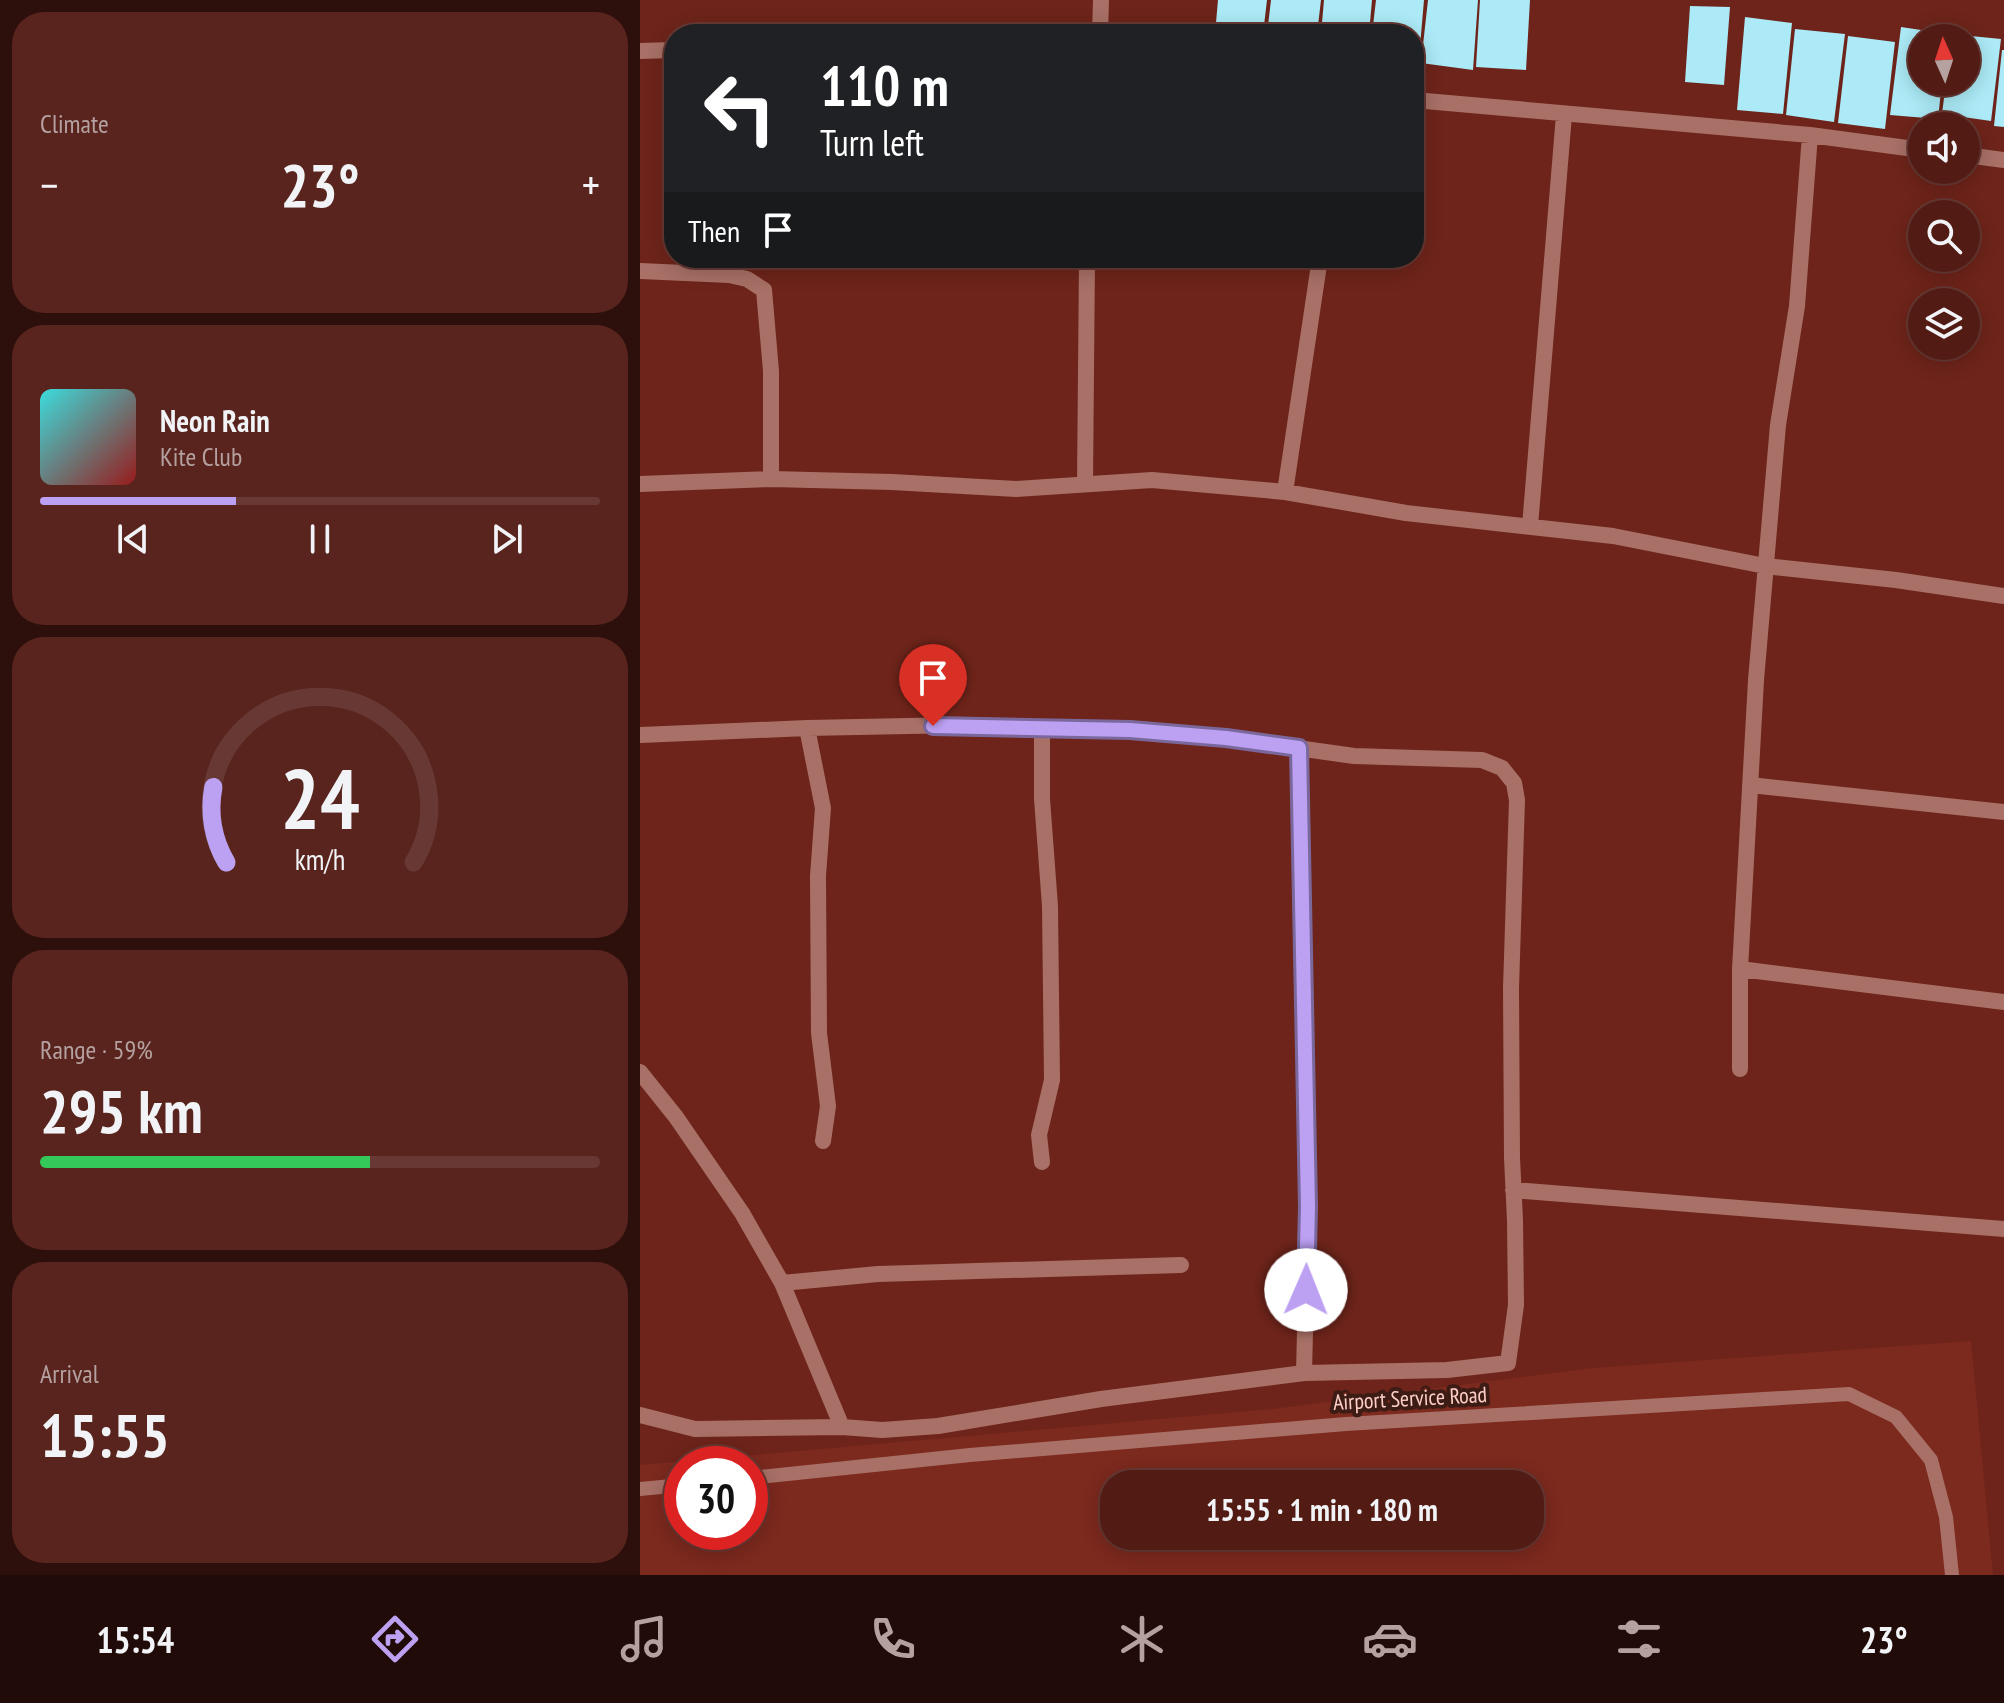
<!DOCTYPE html>
<html lang="en">
<head>
<meta charset="utf-8">
<style>
  body { margin:0; font-family:"PT Sans Narrow",sans-serif; background:#58241d; color:#f1f3f6; height:100vh; display:flex; flex-direction:column; font-size:30px; white-space:nowrap }
  * { box-sizing:border-box; margin:0 }
  p { font-size:26px; color:#b5a1a0 }
  .icon { flex:none; width:44px; height:44px; fill:none; stroke:currentColor; stroke-width:2; stroke-linecap:round; stroke-linejoin:round }
  .map { position:relative; flex:1; overflow:hidden }
  .drawer { display:flex; flex-direction:column; gap:12px; padding:12px; background:#2d0f0b; width:640px }
  .drawer>* { flex:none }
  .guide { position:absolute; left:24px; top:24px; width:760px; height:244px; border-radius:32px; box-shadow:0 4px 20px #0003,0 0 0 2px #683934; background:#202124; color:#fff; overflow:hidden }
  .needle { width:52px; rotate:357deg }
  .fabs { position:absolute; left:1268px; top:24px; display:grid; gap:16px }
  .fabs a { display:grid; place-items:center; width:72px; height:72px; border-radius:50%; background:#521b14; box-shadow:0 4px 20px #0003,0 0 0 2px #683934; font-size:40px }
  .speed { position:absolute; left:24px; top:1446px; display:flex; gap:16px; font-size:40px; font-weight:700; text-align:center }
  .speed>* { display:grid; place-content:center; width:104px; height:104px; border-radius:50%; background:#521b14; box-shadow:0 4px 20px #0003,0 0 0 2px #683934; line-height:1 }
  .speed .limit { border:12px solid #d22; background:#fff; color:#111 }
  .pin { position:absolute; display:grid; place-items:center; width:68px; height:68px; color:#fff; margin:-82px -34px; border-radius:50% 50% 50% 0; rotate:-45deg; box-shadow:0 0 8px #0007 }
  .pin .icon { rotate:45deg }
  .me { position:absolute; width:88px; margin:-44px; rotate:1deg; stroke-linejoin:round; filter:drop-shadow(0 0 6px #0008) }
  .turn { display:flex; align-items:center; gap:28px; height:168px; padding:0 24px; font-size:36px }
  .turn .icon { width:104px; height:104px; stroke-width:2.5 }
  .turn b { display:block; font-size:56px; line-height:68px }
  .then { display:flex; align-items:center; height:76px; padding:0 24px; background:#0003; gap:16px; font-size:30px }
  .big { font-size:60px; font-weight:800; line-height:1.1 }
  .drawer .tile { flex:1; display:flex; flex-direction:column; justify-content:center; gap:12px; min-width:0; padding:0 28px; border-radius:32px; background:#58241d }
  .drawer .dial { align-items:center; gap:0 }
  .dial svg { height:208px; overflow:visible; fill:none; stroke:#683934; stroke-width:7; stroke-linecap:round; text-anchor:middle }
  .dial text { fill:#f1f3f6; stroke:none }
  .song { display:flex; align-items:center; gap:24px }
  .cover { width:96px; height:96px; border-radius:12px; background:linear-gradient(135deg,hsl(180 70% 55%),hsl(0 70% 35%)) }
  .played { height:8px; border-radius:4px; background:linear-gradient(90deg,#bca0f2 35%,#683934 35%) }
  .keys { display:flex; justify-content:space-around; direction:ltr }
  .heat { display:flex; justify-content:space-between; align-items:center; font-size:44px; direction:ltr }
  .charge { height:12px; border-radius:6px; background:linear-gradient(90deg,#34c759 59%,#683934 0) }
  .trip { position:absolute; left:460px; top:1470px; width:444px; height:80px; border-radius:32px; background:#521b14; box-shadow:0 4px 20px #0003,0 0 0 2px #683934; font-weight:800; line-height:80px; text-align:center }
  .tabs { display:flex; height:128px; justify-content:space-around; align-items:center; background:#210b08; color:#b5a1a0 }
  .tabs .icon { width:56px; height:56px }
  .tabs .on { color:#bca0f2 }
  .tabs b { font-size:36px; color:#f1f3f6 }
  main { display:flex; flex:1; min-height:0 }
  .map>svg:first-child { display:block }
  .built { fill:#7c291e; fill-rule:evenodd }
  .building { fill:#abeaf6 }
  .lines { fill:none; stroke-linecap:round; stroke-linejoin:round }
  .service { stroke:#a87066; stroke-width:14 }
  .minor { stroke:#a87066; stroke-width:16 }
  .route-casing { stroke:#7a689d; stroke-width:20 }
  .route { stroke:#bca0f2; stroke-width:14 }
  .labels { text-anchor:middle; dominant-baseline:central; stroke-width:8; stroke-linejoin:round; paint-order:stroke }
  .street-label { font-size:22px; fill:#fdcec6; stroke:#3d1c16 }
</style>
</head>
<body>
<main>
<section class="drawer">
<div class="tile"><p>Climate</p>
<div class="heat"><a>−</a><b class="big">23°</b><a>+</a></div>
</div>
<div class="tile">
<div class="song"><i class="cover"></i><div><b>Neon Rain</b><p>Kite Club</p></div></div>
<div class="played"></div>
<div class="keys"><svg class="icon" aria-label="previous" viewBox="0 0 24 24"><path d="M18 5L8 12l10 7zM5 5v14"/></svg><svg class="icon" aria-label="pause" viewBox="0 0 24 24"><path d="M8 5v14M16 5v14"/></svg><svg class="icon" aria-label="next" viewBox="0 0 24 24"><path d="M6 5l10 7-10 7zM19 5v14"/></svg></div>
</div>
<div class="tile dial"><svg viewBox="0 0 100 80">
<path d="M14 69A42 42 0 1 1 86 69"/>
<path d="M14 69A42 42 0 0 1 9 40" stroke="#bca0f2"/>
<text x="50" y="56" font-size="32" font-weight="700">24</text>
<text x="50" y="72" font-size="11">km/h</text>
</svg></div>
<div class="tile"><p>Range · 59%</p><b class="big">295 km</b><div class="charge"></div></div>
<div class="tile"><p>Arrival</p><b class="big">15:55</b></div>
</section>
<div class="map">
<svg width="1364" height="1575" viewBox="0 0 1364 1575">
  <rect width="100%" height="100%" fill="#6e241a"/>
  <path class="built" d="M1331,1341l22,234h-1353v-110l632,-56 321,-41zM42,1464h68v68h-68zM474,1484h416v52h-416z"/>
  <path class="building" d="M578,0h49l-4,34h-48z
    M631,0h50l-4,34h-50z
    M684,0h48l-3,34h-48z
    M736,0h48l-5,58 -5,-1v-23h-42z
    M788,0h50l-5,70 -52,-7z
    M840,0h50l-4,70 -50,-3z
    M1050,6l40,1 -6,78 -39,-3z
    M1105,17l47,6 -9,91 -46,-4z
    M1261,27l47,7 -1,4h-25v44h20l-4,37 -48,-4z
    M1155,29l50,5 -11,88 -48,-7z
    M1311,34l50,5 -10,82 -49,-7 4,-32h20v-44h-15z
    M1208,36l47,6 -10,87 -47,-6z
    M1362,50h2v77l-10,-1z"/>
  <g class="lines">
    <path class="service" d="M110,1478l220,-23 376,-31 503,-30 47,23 35,43 15,57 6,58
      M0,1489l42,-4"/>
    <path class="minor" d="M460,34l1,-34
      M0,51l34,-1
      M774,100l396,35 112,15
      M1326,155l38,5
      M0,271l89,4 18,4 17,11 7,81v108
      M0,484l131,-5 121,3 124,7 136,-9 133,12 121,21 207,23 152,30 131,14 108,16
      M445,484l2,-226
      M645,492l35,-234
      M890,526l34,-411
      M167,728l16,80 -5,68 1,157 9,73 -5,35
      M0,735l167,-7 152,-3 171,5 96,8 128,18 128,4 20,8 12,15 3,17 -6,188 1,170 3,62 1,85 -8,58 -61,7 -143,3 -203,26 -163,27 -56,4 -40,-3 -147,2 -55,-14
      M659,748l9,459 -4,166
      M1110,785l254,27
      M1100,969l264,33
      M1100,1069v-100l16,-289 22,-255 19,-119 13,-171
      M0,1072l36,45 66,96 40,70 96,-9 303,-9
      M402,1162l-3,-27 13,-55 -2,-174 -8,-107v-71
      M873,1190l491,39
      M142,1283l60,144"/>
  </g>
  <g class="lines">
    <g class="route-casing">
      <path id="route" d="M293,726l197,4 96,8 73,10 9,459 -2,83"/>
    </g>
    <use href="#route" class="route"/>
  </g>
  <g class="labels">
    <g class="street-label">
      <text transform="translate(770 1398) rotate(-3)">Airport Service Road</text>
    </g>
  </g>
</svg>
<div class="fabs">
<a><svg class="needle" viewBox="-14 -14 28 28"><path d="M0-13l5 13h-10z" fill="#e53935"/><path d="M0 13l5-13h-10z" fill="#b5a1a0"/></svg></a>
<a><svg class="icon" aria-label="sound" viewBox="0 0 24 24"><path d="M4 9h4l5-4v14l-5-4H4zM17 9q2 3 0 6"/></svg></a>
<a><svg class="icon" aria-label="search" viewBox="0 0 24 24"><circle cx="10" cy="10" r="6"/><path d="M15 15l6 6"/></svg></a>
<a><svg class="icon" aria-label="layers" viewBox="0 0 24 24"><path d="M12 4l9 5-9 5-9-5zM3 14l9 5 9-5"/></svg></a>
</div>
<div class="speed"><div class="limit">30</div></div>
<div class="pin" style="left:293px;top:726px;background:#d93025"><svg class="icon" aria-label="arrive" viewBox="0 0 24 24"><path d="M6 21V4h12l-3 4 3 4H6"/></svg></div>
<svg class="me" style="left:666px;top:1290px" viewBox="-20 -20 40 40"><circle r="19" fill="#fff"/><path d="M0-13L10 11 0 6-10 11z" fill="#bca0f2"/></svg>
<div class="trip">15:55 · 1 min · 180 m</div>
<div class="guide">
<div class="turn"><svg class="icon" aria-label="left" viewBox="0 0 24 24"><path d="M17 20v-9H6M10 6l-5 5 5 5"/></svg><div><b>110 m</b>Turn left</div></div>
<div class="then">Then<svg class="icon" aria-label="arrive" viewBox="0 0 24 24"><path d="M6 21V4h12l-3 4 3 4H6"/></svg></div>
</div>
</div>
</main>
<nav class="tabs">
<b>15:54</b>
<svg class="icon on" aria-label="directions" viewBox="0 0 24 24"><path d="M12 3l9 9-9 9-9-9zM9 14v-3h6M13 9l2 2-2 2"/></svg>
<svg class="icon" aria-label="music" viewBox="0 0 24 24"><path d="M9 18V5l10-2v13"/><circle cx="6" cy="18" r="3"/><circle cx="16" cy="16" r="3"/></svg>
<svg class="icon" aria-label="phone" viewBox="0 0 24 24"><path d="M5 4h4l2 5-3 2q2 4 5 5l2-3 5 2v4C11 20 4 13 5 4z"/></svg>
<svg class="icon" aria-label="climate" viewBox="0 0 24 24"><path d="M12 3v18M4 7l16 10M4 17L20 7"/></svg>
<svg class="icon" aria-label="car" viewBox="0 0 24 24"><path d="M5 17H2v-5l4-1 3-4h7l3 4 3 1v5h-3M9 17h6M6 11h13"/><circle cx="7" cy="17" r="2"/><circle cx="17" cy="17" r="2"/></svg>
<svg class="icon" aria-label="filters" viewBox="0 0 24 24"><path d="M4 7h16M4 17h16"/><circle cx="9" cy="7" r="2"/><circle cx="15" cy="17" r="2"/></svg>
<b>23°</b>
</nav>
</body>
</html>
